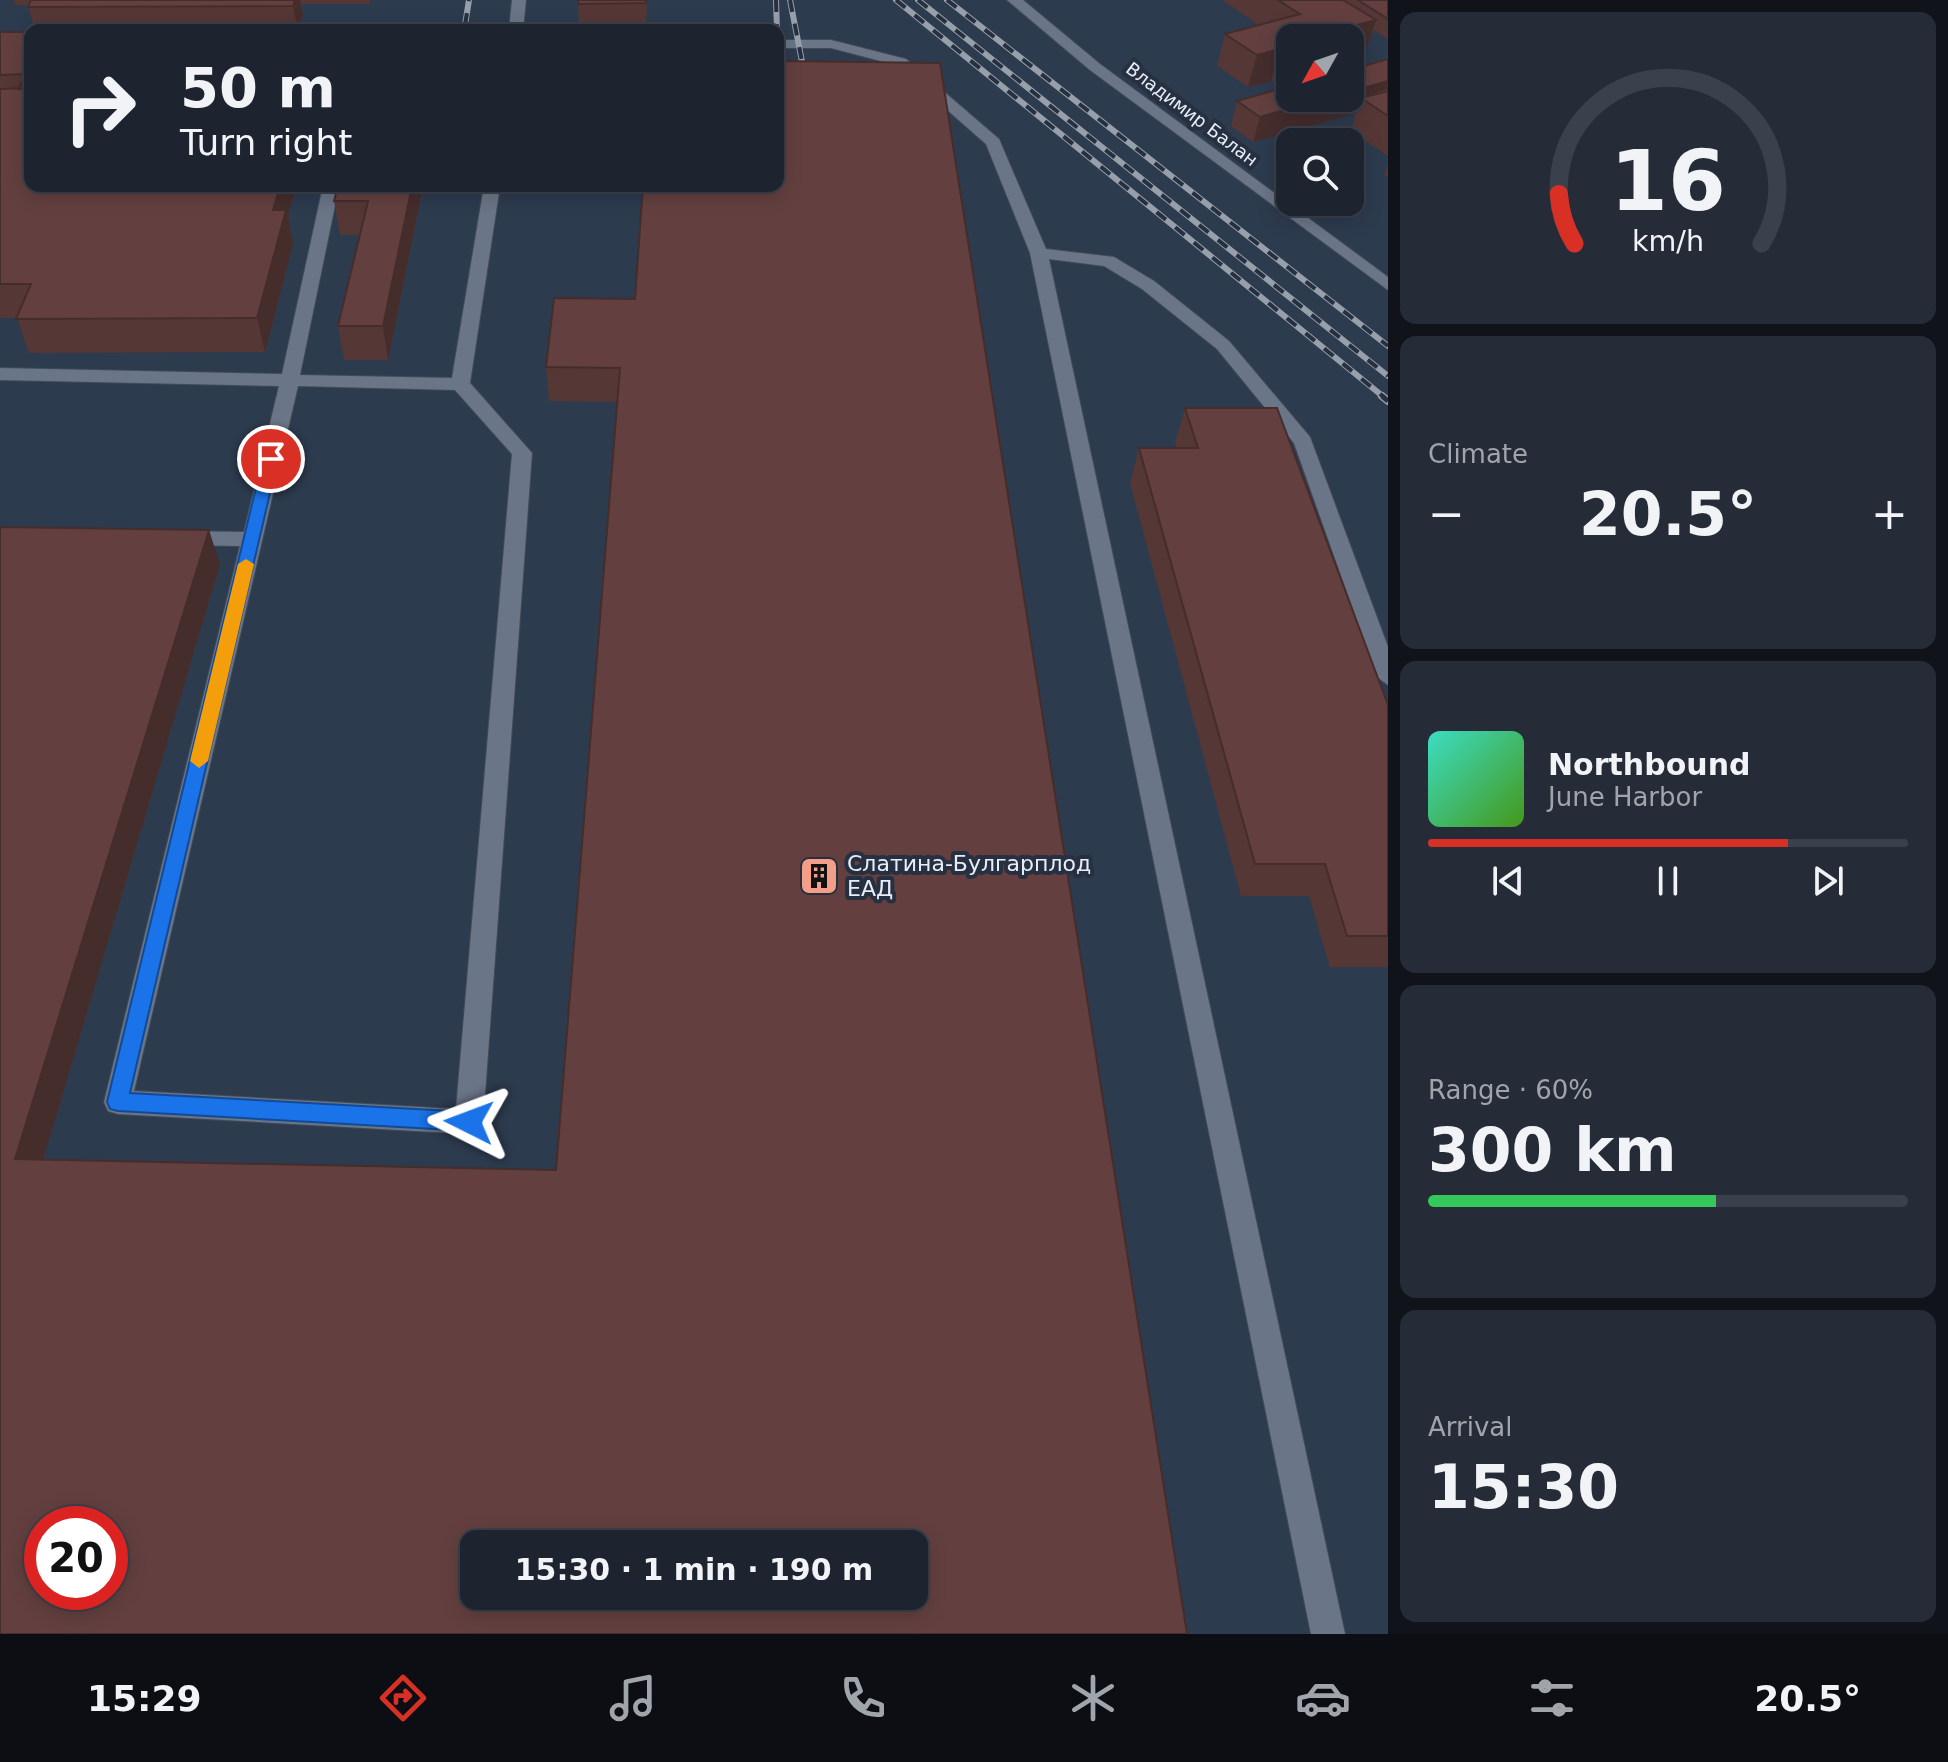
<!DOCTYPE html>
<html lang="en">
<head>
<meta charset="utf-8">
<style>
  body { margin:0; font-family:"DejaVu Sans",sans-serif; background:#252c38; color:#f1f3f6; height:100vh; display:flex; flex-direction:column; font-size:30px; white-space:nowrap }
  * { box-sizing:border-box; margin:0 }
  p { font-size:26px; color:#a0a4ab }
  .icon { flex:none; width:44px; height:44px; fill:none; stroke:currentColor; stroke-width:2; stroke-linecap:round; stroke-linejoin:round }
  .map { position:relative; flex:1; overflow:hidden }
  .panel { display:flex; flex-direction:column; gap:12px; padding:12px; background:#10141a; width:560px }
  .panel>* { flex:none }
  .top-card { position:absolute; left:24px; top:24px; width:760px; height:168px; border-radius:16px; box-shadow:0 4px 20px #0003,0 0 0 2px #3b414c; background:#1d2430; color:#f1f3f6; overflow:hidden }
  .needle { width:52px; rotate:230deg }
  .fabs { position:absolute; left:1276px; top:24px; display:grid; gap:16px }
  .fabs a { display:grid; place-items:center; width:88px; height:88px; border-radius:16px; background:#1d2430; box-shadow:0 4px 20px #0003,0 0 0 2px #3b414c; font-size:40px }
  .speed { position:absolute; left:24px; top:1506px; display:flex; gap:16px; font-size:40px; font-weight:700; text-align:center }
  .speed>* { display:grid; place-content:center; width:104px; height:104px; border-radius:50%; background:#1d2430; box-shadow:0 4px 20px #0003,0 0 0 2px #3b414c; line-height:1 }
  .speed .limit { border:12px solid #d22; background:#fff; color:#111 }
  .pin { position:absolute; display:grid; place-items:center; width:68px; height:68px; color:#fff; margin:-34px; border:4px solid #fff; border-radius:50%; box-shadow:0 2px 8px #0007 }
  .me { position:absolute; width:88px; margin:-44px; rotate:273deg; stroke-linejoin:round; filter:drop-shadow(0 0 6px #0008) }
  .turn { display:flex; align-items:center; gap:28px; height:168px; padding:0 24px; font-size:36px }
  .turn .icon { width:104px; height:104px; stroke-width:2.5 }
  .turn b { display:block; font-size:56px; line-height:68px }
  .big { font-size:60px; font-weight:700; line-height:1.1 }
  .panel .card { flex:1; display:flex; flex-direction:column; justify-content:center; gap:12px; min-width:0; padding:0 28px; border-radius:16px; background:#252c38 }
  .panel .dial { align-items:center; gap:0 }
  .dial svg { height:208px; overflow:visible; fill:none; stroke:#3b414c; stroke-width:7; stroke-linecap:round; text-anchor:middle }
  .dial text { fill:#f1f3f6; stroke:none }
  .song { display:flex; align-items:center; gap:24px }
  .cover { width:96px; height:96px; border-radius:12px; background:linear-gradient(135deg,hsl(170 70% 55%),hsl(100 70% 35%)) }
  .played { height:8px; border-radius:4px; background:linear-gradient(90deg,#d93025 75%,#3b414c 75%) }
  .keys { display:flex; justify-content:space-around; direction:ltr }
  .heat { display:flex; justify-content:space-between; align-items:center; font-size:44px; direction:ltr }
  .charge { height:12px; border-radius:6px; background:linear-gradient(90deg,#34c759 60%,#3b414c 0) }
  .trip { position:absolute; left:460px; top:1530px; width:468px; height:80px; border-radius:16px; background:#1d2430; box-shadow:0 4px 20px #0003,0 0 0 2px #3b414c; font-weight:700; line-height:80px; text-align:center }
  .tabs { display:flex; height:128px; justify-content:space-around; align-items:center; background:#0c0e13; color:#a0a4ab }
  .tabs .icon { width:56px; height:56px }
  .tabs .current { color:#d93025 }
  .tabs b { font-size:36px; color:#f1f3f6 }
  main { display:flex; flex:1; min-height:0 }
  .map>svg:first-child { display:block }
  .built { fill:#2d3b4f; fill-rule:evenodd }
  .lines { fill:none; stroke-linecap:round; stroke-linejoin:round }
  .minor-casing { stroke:#434b58; stroke-width:2 }
  .minor { fill:#6a7587; fill-rule:evenodd }
  .rail-far1-casing { stroke:#979fab; stroke-width:6 }
  .rail-casing { stroke:#979fab; stroke-width:8 }
  .rail-far1 { stroke:#273040; stroke-width:4; stroke-dasharray:12; stroke-linecap:butt }
  .rail { stroke:#273040; stroke-width:5; stroke-dasharray:16; stroke-linecap:butt }
  .wall { fill:#553736; fill-rule:evenodd }
  .shaded-wall { fill:#452d2c }
  .building { fill:#63403f; stroke:#452d2c; stroke-width:2; fill-rule:evenodd }
  .route { fill:#1a73e8; stroke:#114b97; stroke-width:2 }
  .slow { fill:#f59e0b }
  .labels { text-anchor:middle; dominant-baseline:central; stroke-width:8; stroke-linejoin:round; paint-order:stroke }
  .far-street-label { font-size:18px; fill:#e6edf7; stroke:#273040 }
  .poi-label { font-size:22px; fill:#e6edf7; stroke:#273040; text-anchor:start }
</style>
</head>
<body>
<main>
<div class="map">
<svg width="1388" height="1634" viewBox="0 0 1388 1634">
  <rect width="100%" height="100%" fill="#273040"/>
  <path class="built" d="M0,0h1388v1634h-1388zM30,30h748v156h-748zM1290,38h60v60h-60zM1290,142h60v60h-60zM42,1524h68v68h-68zM474,1544h440v52h-440z"/>
  <g class="lines">
    <g class="minor-casing">
      <path id="minor" d="M512,0h14l-3,30h-14z
        M1007,0h16l77,64 288,213v13l-298,-220z
        M778,40h53l75,19 93,80 47,110 68,8 40,24 75,60 81,96 78,210v38l-11,-8 -83,-234 -77,-94 -75,-60 -38,-23 -55,-7 296,1375h-34l-281,-1381 -44,-109 -90,-79 -65,-17h-53z
        M124,186h16l-8,24 -8,5 -8,-5z
        M323,186h16l-39,189 152,3 32,-192h16l-30,197 62,70 -49,669 -4,9 -10,3 -351,-20 -10,-3 -4,-9 136,-556 -58,-1 -10,-7 10,-7 62,1 35,-146 -279,-6v-12l282,6zM298,386l157,4 57,64 -56,655 -322,-18z"/>
    </g>
    <use href="#minor" class="minor"/>
    <g class="rail-far1-casing">
      <path id="rail-far1" d="M776,0l1,30
        M790,0l16,82
        M896,0l489,398
        M918,0l470,376
        M947,0l441,346
        M465,25l4,-25
        M778,36l5,48"/>
    </g>
    <g class="rail-casing">
      <path id="rail" d="M1382,396l6,5"/>
    </g>
    <use href="#rail-far1" class="rail-far1"/>
    <use href="#rail" class="rail"/>
  </g>
  <path class="wall" d="M14,0h356l-1,4h-68l2,11 -5,15h-263l-7,-23 1,-2h-14z
    M578,0h69l-1,28h-67z
    M1222,0h166v39l-15,-9 -8,22 -7,2 -5,15 35,-10v97l-37,-25 5,-18 -103,29 -22,-16 6,-25 45,-12 -11,-8 -23,6 -31,-21 8,-32 34,-9zM1290,38l60,60h-60z
    M0,32l98,159 190,25 5,28 -28,108 -236,1 -12,-35h-17z
    M1388,165v12l-4,-2z
    M338,186h85l-35,174h-44l-6,-34 22,-91h-20l-6,-34z
    M635,299l552,1335h-1187v-1107l220,37 -177,596 513,10 61,-768 -68,-1 -3,-34z
    M1185,408l203,297v262h-58l-21,-71h-68l-111,-413 9,-35h38l-2,-6z"/>
  <path class="shaded-wall" d="M295,0h5l3,15 -5,15 -5,-24z
    M1376,20l-11,32 -7,2 -8,24v-40h-17l2,-7z
    M1280,49l-9,32 -23,6 9,-32z
    M1388,81v23l-26,-8 -6,17 -103,29 7,-25 67,-19h23v-6z
    M76,186h24l-15,36 -10,-33z
    M280,186h16l-8,30 5,28 -28,108 -8,-34 16,-108z
    M412,186h11l-35,174 -5,-34z
    M209,530l11,34 -185,623 -20,-28z"/>
  <path class="building" d="M31,0h264l-2,6 -265,1z
    M578,0h68v3l-68,1z
    M1278,0h65l33,20 -41,11 11,7h-56v18l-10,-7 -23,6 -32,-21 75,-20z
    M1358,0h30v19z
    M0,32h30v56l-11,1 7,-15 -26,1z
    M1350,41l10,6 -10,3z
    M1388,59v22l-38,11v-22z
    M778,61l162,2 247,1571h-1187v-1107l209,3 -194,629 541,11 64,-802 -74,-1 8,-69 81,1 8,-113h135zM42,1524h68v68h-68zM474,1544h440v52h-440z
    M1290,86v12h37l-67,19 -23,-16z
    M30,88v98h46l-1,3 58,4 3,-7h144l-7,24h13l-29,108 -241,1 15,-35h-31v-195z
    M1388,88v3l-24,6 -2,-1z
    M1388,91v25l-27,-18z
    M338,186h74l-29,140h-45l30,-125h-34z
    M1185,408h92l111,297v231h-41l-22,-72h-70l-116,-416h59z"/>
  <path class="route" d="M271,454l7,5 -148,634 339,19 7,3 3,7 -3,6 -7,3 -351,-20 -8,-2 -3,-7 156,-643z"/>
  <path class="slow" d="M246,559l8,5 -46,197 -9,7 -9,-7 48,-197z"/>
  <defs>
    <g id="building-square" transform="scale(2)"><rect x="-9" y="-9" width="18" height="18" rx="4" fill="#f49e89" stroke="#273040"/><path d="M-4-6H4V6H1V3H-1V6H-4ZM-2.5-4.3h1.7v1.8h-1.7ZM.8-4.3h1.7v1.8H.8ZM-2.5-1h1.7V.8h-1.7ZM.8-1h1.7V.8H.8Z" fill="#111"/></g>
  </defs>
  <g fill-rule="evenodd">
    <use href="#building-square" x="819" y="876"/>
  </g>
  <g class="labels">
    <g class="far-street-label">
      <text transform="translate(1192 114) rotate(37)">Владимир Балан</text>
    </g>
    <g class="poi-label">
      <text x="847" y="863">Слатина-Булгарплод<tspan x="847" dy="25">ЕАД</tspan></text>
    </g>
  </g>
</svg>
<div class="fabs">
<a><svg class="needle" viewBox="-14 -14 28 28"><path d="M0-13l5 13h-10z" fill="#e53935"/><path d="M0 13l5-13h-10z" fill="#a0a4ab"/></svg></a>
<a><svg class="icon" aria-label="search" viewBox="0 0 24 24"><circle cx="10" cy="10" r="6"/><path d="M15 15l6 6"/></svg></a>
</div>
<div class="speed"><div class="limit">20</div></div>
<div class="pin" style="left:271px;top:459px;background:#d93025"><svg class="icon" aria-label="arrive" viewBox="0 0 24 24"><path d="M6 21V4h12l-3 4 3 4H6"/></svg></div>
<svg class="me" style="left:469px;top:1122px" viewBox="-20 -20 40 40"><path d="M0-17L14 15 0 8-14 15z" fill="#1a73e8" stroke="#fff" stroke-width="4"/></svg>
<div class="trip">15:30 · 1 min · 190 m</div>
<div class="top-card">
<div class="turn"><svg class="icon" aria-label="right" viewBox="0 0 24 24"><path d="M7 20v-9h11M14 6l5 5-5 5"/></svg><div><b>50 m</b>Turn right</div></div>
</div>
</div>
<section class="panel">
<div class="card dial"><svg viewBox="0 0 100 80">
<path d="M14 69A42 42 0 1 1 86 69"/>
<path d="M14 69A42 42 0 0 1 8 50" stroke="#d93025"/>
<text x="50" y="56" font-size="32" font-weight="700">16</text>
<text x="50" y="72" font-size="11">km/h</text>
</svg></div>
<div class="card"><p>Climate</p>
<div class="heat"><a>−</a><b class="big">20.5°</b><a>+</a></div>
</div>
<div class="card">
<div class="song"><i class="cover"></i><div><b>Northbound</b><p>June Harbor</p></div></div>
<div class="played"></div>
<div class="keys"><svg class="icon" aria-label="previous" viewBox="0 0 24 24"><path d="M18 5L8 12l10 7zM5 5v14"/></svg><svg class="icon" aria-label="pause" viewBox="0 0 24 24"><path d="M8 5v14M16 5v14"/></svg><svg class="icon" aria-label="next" viewBox="0 0 24 24"><path d="M6 5l10 7-10 7zM19 5v14"/></svg></div>
</div>
<div class="card"><p>Range · 60%</p><b class="big">300 km</b><div class="charge"></div></div>
<div class="card"><p>Arrival</p><b class="big">15:30</b></div>
</section>
</main>
<nav class="tabs">
<b>15:29</b>
<svg class="icon current" aria-label="directions" viewBox="0 0 24 24"><path d="M12 3l9 9-9 9-9-9zM9 14v-3h6M13 9l2 2-2 2"/></svg>
<svg class="icon" aria-label="music" viewBox="0 0 24 24"><path d="M9 18V5l10-2v13"/><circle cx="6" cy="18" r="3"/><circle cx="16" cy="16" r="3"/></svg>
<svg class="icon" aria-label="phone" viewBox="0 0 24 24"><path d="M5 4h4l2 5-3 2q2 4 5 5l2-3 5 2v4C11 20 4 13 5 4z"/></svg>
<svg class="icon" aria-label="climate" viewBox="0 0 24 24"><path d="M12 3v18M4 7l16 10M4 17L20 7"/></svg>
<svg class="icon" aria-label="car" viewBox="0 0 24 24"><path d="M5 17H2v-5l4-1 3-4h7l3 4 3 1v5h-3M9 17h6M6 11h13"/><circle cx="7" cy="17" r="2"/><circle cx="17" cy="17" r="2"/></svg>
<svg class="icon" aria-label="filters" viewBox="0 0 24 24"><path d="M4 7h16M4 17h16"/><circle cx="9" cy="7" r="2"/><circle cx="15" cy="17" r="2"/></svg>
<b>20.5°</b>
</nav>
</body>
</html>
